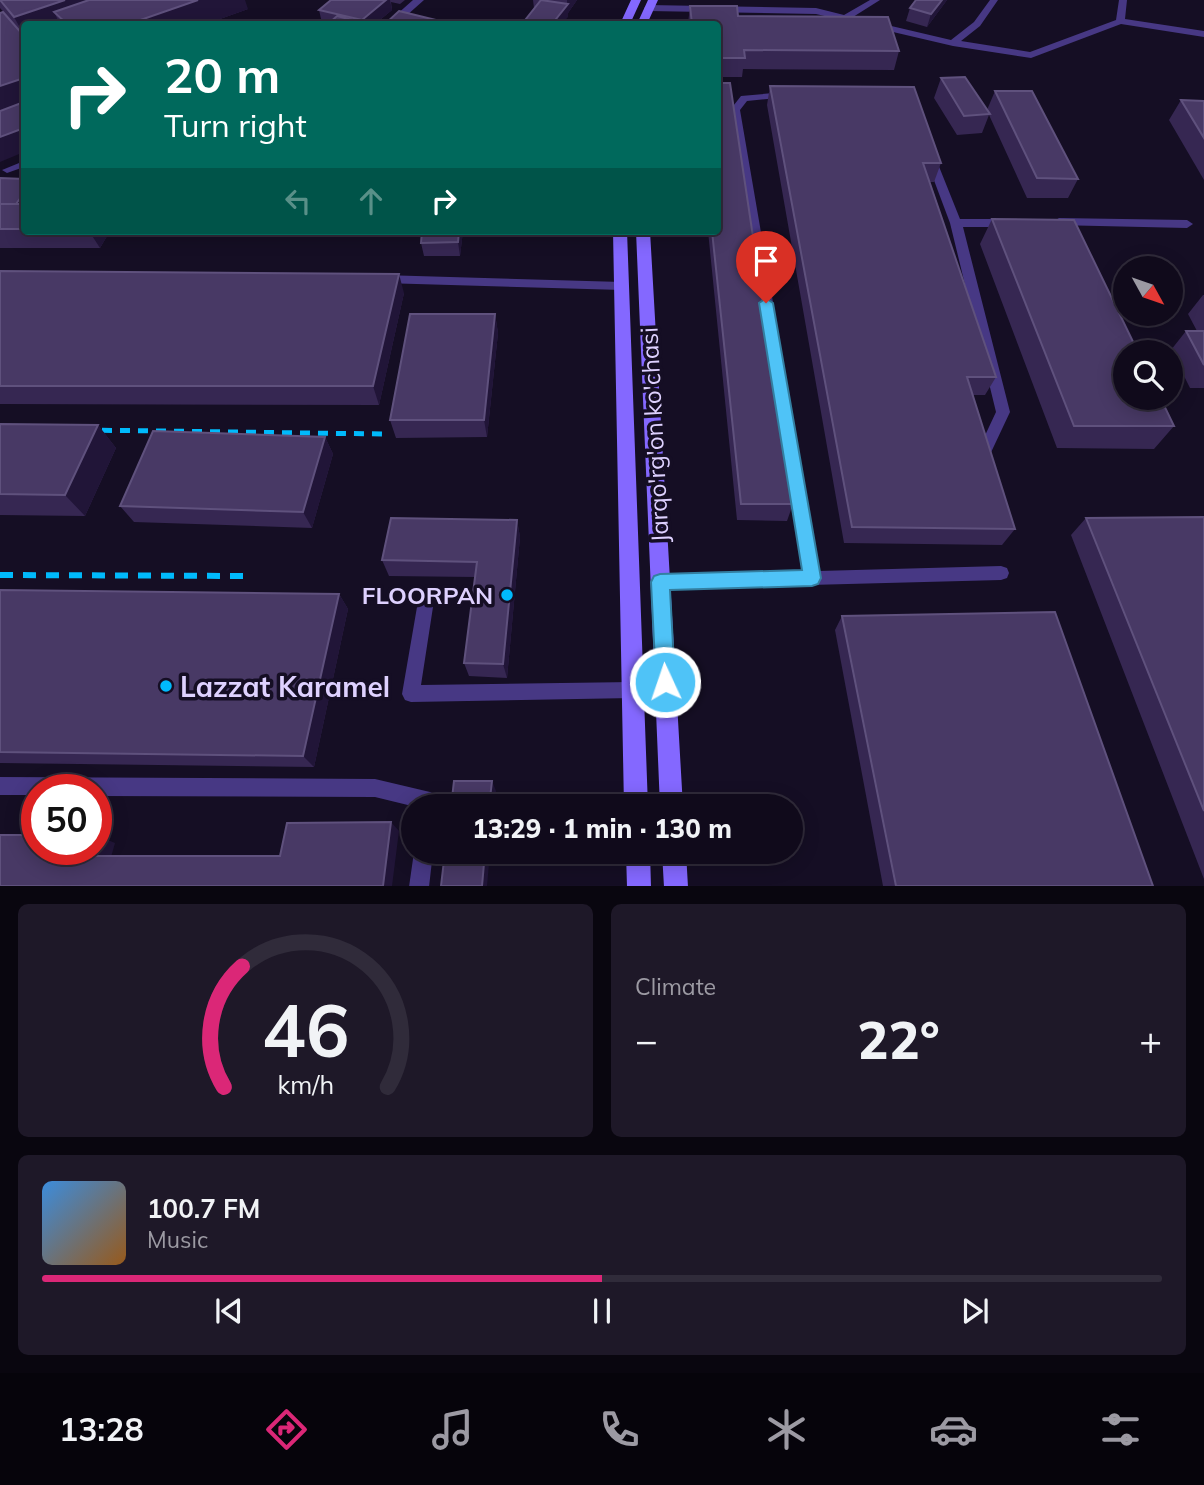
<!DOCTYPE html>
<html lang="en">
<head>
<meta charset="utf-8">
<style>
  body { margin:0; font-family:Mulish,sans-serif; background:#1e1828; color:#f1f3f6; height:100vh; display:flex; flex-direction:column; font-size:26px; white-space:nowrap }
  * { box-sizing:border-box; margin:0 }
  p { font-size:23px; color:#9c9aa3 }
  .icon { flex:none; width:38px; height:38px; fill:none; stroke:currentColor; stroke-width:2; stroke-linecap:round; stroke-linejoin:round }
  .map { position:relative; height:886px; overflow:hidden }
  .sheet { display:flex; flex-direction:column; gap:18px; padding:18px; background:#09060f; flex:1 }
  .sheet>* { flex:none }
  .guide { position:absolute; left:21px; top:21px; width:700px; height:214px; border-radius:7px; box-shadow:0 4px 18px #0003,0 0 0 2px #302b3a; background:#00695c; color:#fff; overflow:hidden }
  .needle { width:46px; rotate:130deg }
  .tools { position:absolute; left:1113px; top:256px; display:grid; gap:14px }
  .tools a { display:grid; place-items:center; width:70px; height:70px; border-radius:50%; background:#100a1b; box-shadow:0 4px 18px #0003,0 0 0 2px #302b3a; font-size:35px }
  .speed { position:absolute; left:21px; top:774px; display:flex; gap:14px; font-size:35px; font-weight:700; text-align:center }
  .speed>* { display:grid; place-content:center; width:91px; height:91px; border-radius:50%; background:#100a1b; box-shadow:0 4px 18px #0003,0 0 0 2px #302b3a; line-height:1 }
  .speed .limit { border:10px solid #d22; background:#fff; color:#111 }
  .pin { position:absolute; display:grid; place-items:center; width:60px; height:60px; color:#fff; margin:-72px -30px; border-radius:50% 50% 50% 0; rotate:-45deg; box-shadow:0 0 7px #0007 }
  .pin .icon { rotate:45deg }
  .me { position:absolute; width:77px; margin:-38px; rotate:357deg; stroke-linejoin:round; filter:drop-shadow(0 0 5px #0008) }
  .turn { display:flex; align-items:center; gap:24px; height:147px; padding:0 28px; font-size:32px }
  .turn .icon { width:91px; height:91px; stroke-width:2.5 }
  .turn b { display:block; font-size:49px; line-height:60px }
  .lanes { display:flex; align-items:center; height:66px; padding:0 28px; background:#0003; justify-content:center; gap:35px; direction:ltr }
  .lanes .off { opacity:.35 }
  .big { font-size:52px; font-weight:800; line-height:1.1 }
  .sheet .widget { flex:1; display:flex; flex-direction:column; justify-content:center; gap:10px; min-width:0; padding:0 24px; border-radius:10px; background:#1e1828 }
  .sheet .dial { align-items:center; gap:0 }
  .dial svg { height:182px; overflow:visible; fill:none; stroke:#302b3a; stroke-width:7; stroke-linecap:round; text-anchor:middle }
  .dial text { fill:#f1f3f6; stroke:none }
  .song { display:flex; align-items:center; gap:21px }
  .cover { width:84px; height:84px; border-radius:10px; background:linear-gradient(135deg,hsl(210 70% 55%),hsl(30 70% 35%)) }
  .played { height:7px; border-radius:4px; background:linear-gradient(90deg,#db2777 50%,#302b3a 50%) }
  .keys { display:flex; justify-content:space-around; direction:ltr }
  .heat { display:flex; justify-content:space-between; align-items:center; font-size:38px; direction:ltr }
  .sheet .tiles { flex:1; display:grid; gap:18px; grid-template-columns:1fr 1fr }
  .widget:last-child { grid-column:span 2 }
  .trip { position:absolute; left:401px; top:794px; width:402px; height:70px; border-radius:35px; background:#100a1b; box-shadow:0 4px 18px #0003,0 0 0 2px #302b3a; font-weight:800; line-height:70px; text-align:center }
  .dock { display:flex; height:112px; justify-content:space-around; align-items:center; background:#06040b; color:#9c9aa3 }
  .dock .icon { width:49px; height:49px }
  .dock .current { color:#db2777 }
  .dock b { font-size:32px; color:#f1f3f6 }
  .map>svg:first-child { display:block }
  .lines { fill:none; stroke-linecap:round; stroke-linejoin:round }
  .service { fill:#473884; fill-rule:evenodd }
  .minor { fill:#473884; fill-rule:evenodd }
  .secondary { fill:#8468ff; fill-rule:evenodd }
  .rail-far1 { stroke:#00bafc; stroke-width:5; stroke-dasharray:10 8; stroke-linecap:butt }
  .rail { stroke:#00bafc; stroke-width:6; stroke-dasharray:13 10; stroke-linecap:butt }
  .wall { fill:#362752 }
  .shaded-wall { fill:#211538 }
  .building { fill:#483965; stroke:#5f517d; stroke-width:2 }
  .route { fill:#4fc3f7; stroke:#337fa1; stroke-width:2 }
  .poi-dot { fill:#00bafc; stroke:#150e24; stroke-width:2.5 }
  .labels { text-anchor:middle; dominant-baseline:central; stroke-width:7; stroke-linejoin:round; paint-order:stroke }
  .street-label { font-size:24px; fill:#ded1ff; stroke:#150e24 }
  .poi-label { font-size:24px; font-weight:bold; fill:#ded1ff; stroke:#150e24; text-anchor:end }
  .near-poi-label { font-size:28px; font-weight:bold; fill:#ded1ff; stroke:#150e24; text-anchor:start }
</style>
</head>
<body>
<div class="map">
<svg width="1204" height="887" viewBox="0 0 1204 887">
  <rect width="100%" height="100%" fill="#150e24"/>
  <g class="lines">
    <path class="service" d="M870,0h10l-27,17 98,23 23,-18 16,-22h8l-18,26 -19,15 69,11 86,-32 3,-20h8l-2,19 79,12v6l-83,-13 -90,34 -78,-12 -137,-32 -168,-3 -4,-3 4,-3 168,3 28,7z
      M785,92l3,1v4l-41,4 -7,9 79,461 182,-5 6,2 2,5 -2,5 -6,2 -341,9 -6,-2 -2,-5 2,-5 6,-2 143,-4 -73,-461 11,-14z
      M931,156l5,3 24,60h47l6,4 -6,4h-44l47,185 -24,51h-10l-2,-4 22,-47 -46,-189 -24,-64z
      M24,161v6l-17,6 -5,-3z
      M1059,218l128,2 6,4 -6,4 -132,-3 -2,-3z
      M382,275l240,7 6,4 -6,4 -240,-7 -6,-4z
      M425,600l6,2 2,5 -12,78 212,-3 6,2 2,6 -2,6 -6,2 -222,4 -6,-2 -3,-6 15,-87 2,-5z
      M0,777l375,2 55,13 6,3 2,12h-22l-41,-10 -279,-1v-7h-59v6h-37z
      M414,852h19l-4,35h-20z"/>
    <path class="minor" d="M413,0h11l-27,24h-11z"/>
    <path class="secondary" d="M631,0h10l-11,24h-10z
      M648,0h10l-11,24h-10z
      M613,231h14l21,576h-24z
      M636,231h14l33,576h-23z
      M626,852h24l1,35h-24z
      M662,852h24l2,35h-24z"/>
    <path class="rail-far1" d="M84,430l298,4"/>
    <path class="rail" d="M0,575l250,1"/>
  </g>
  <path class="wall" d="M0,0l248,9 -42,15h-182v11l-24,-27z
    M331,0h74l-5,4 -9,-2 1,8 -17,14h-47l-6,-1 -3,-13z
    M533,0h44l-9,13v4l-34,-9z
    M916,0h31l-20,27 -21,-6 4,-13z
    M690,6l48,10 161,35 -5,19 -151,-1 -1,8h-24v-53h-30z
    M941,78l46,32 8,-19 83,88 -10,19h-41l-38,-83 -7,18 -25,2 -23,-37z
    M770,86l171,77 -7,19h-4l66,195 -11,18h-12l42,134 -13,16 -158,-2 -77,-438z
    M1181,100l23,1v79l-35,-60z
    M0,178l24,1v52h86l-10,17h-100z
    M992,219l182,207 -20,23 -97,-1 -77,-204z
    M422,231h41l-3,25h-36l-3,-13z
    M708,231h10l75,273 -6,17 -50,-1z
    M0,271l404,22 -25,112 -379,-1z
    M1203,295h1v93h-14l-19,-38 15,-19h11l-9,-17z
    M495,314l3,19 -11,104 -91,1 -6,-18z
    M0,424l98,1 18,23 -31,68 -85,-1z
    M325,437l8,17 -21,74 -178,-6 -14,-16z
    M1204,517v362l-133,-344 15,-17z
    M517,520l3,17 -13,141 -38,-2 -5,-13 11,-86 -86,-1 -7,-16z
    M0,590l339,4 9,15 -34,158 -314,-4z
    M842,616l311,270h-270l-48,-256z"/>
  <path class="shaded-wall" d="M65,0h65l-76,12 6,12h-36v11l-10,-18z
    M198,0h47l3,9 -42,15h-77z
    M386,0h4l2,10 -17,14h-12l-1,-4z
    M567,0h10l-9,13v4l-6,7h-10l15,-19z
    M942,0h5l-20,27 4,-13z
    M24,78v30l-24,9v-31z
    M24,128v24l-24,10v-25z
    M24,193v26l-10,-11z
    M89,231h21l-10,17z
    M459,231h4l-3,25 -2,-14z
    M399,274l5,19 -25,112 -6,-19z
    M495,314l3,19 -11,104 -3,-17z
    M98,425l18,23 -31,68 -20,-21z
    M325,437l8,17 -21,74 -9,-16z
    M517,520l3,17 -13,141 -4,-14z
    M339,594l9,15 -34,158 -11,-11z
    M492,781l4,10 -2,16h-5z
    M391,822l8,9 -7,55h-9z
    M96,835l19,8 -6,21 -20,-8 2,-7h5z
    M485,852h5l-3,34h-5z"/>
  <path class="building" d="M0,0h65l-51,17z
    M89,0h109l-69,24h-62l-13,-12z
    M331,0h55l-24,20 -43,-10z
    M541,0l27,4 -16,20h-30z
    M916,0h26l-11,14 -21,-6z
    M690,6h47l1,10 150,1 11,34 -155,-1 1,8h-27v-34h-26z
    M399,11l41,10 -4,3h-51z
    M3,12l21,24v42l-24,8v-73z
    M337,16l23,6 -3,2h-29z
    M965,77l25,37 -26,2 -23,-38z
    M718,83h12l63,421h-52l-29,-273h6z
    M770,86l144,1 27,76h-18l73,214h-29l48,152 -163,-2z
    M995,91h37l46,88 -41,-1z
    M1181,100l23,1v37z
    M24,102v26l-24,9v-26z
    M0,178l24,1v14l-8,11h-16z
    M0,204h24v25h-24z
    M992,219l82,1 64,132h-13v45h35l14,29h-100z
    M422,231h37l-1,11 -37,1z
    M0,271l399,3 -26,112h-373z
    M410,314h85l-11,106h-94z
    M1186,331h18v34z
    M0,424l98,1 -33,70 -65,-1z
    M153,431l172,6 -22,75 -183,-6z
    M1204,517v294l-118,-293z
    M391,518l126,2 -14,144 -39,-1 13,-101 -95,-2z
    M0,590l339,4 -36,162 -303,-4z
    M1055,612l98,274h-257l-54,-270z
    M454,781h38l-3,26h-38z
    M391,822l-8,64h-383v-51h37v14h54l-2,7h191l7,-33z
    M445,852h40l-3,34h-41z"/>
  <path class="route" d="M766,298l7,5 48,275 -3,6 -6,2 -142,4 5,92 -3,7 -7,2 -6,-2 -3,-7 -5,-100 3,-6 6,-2 142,-4 -43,-267z"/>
  <g class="poi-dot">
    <circle cx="507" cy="595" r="7"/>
    <circle cx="166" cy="686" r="7"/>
  </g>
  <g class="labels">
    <g class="street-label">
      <text transform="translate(654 435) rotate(-93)">Jarqo'rg'on ko'chasi</text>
    </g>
    <g class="poi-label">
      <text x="493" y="595">FLOORPAN</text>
    </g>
    <g class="near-poi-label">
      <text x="180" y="686">Lazzat Karamel</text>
    </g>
  </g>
</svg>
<div class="tools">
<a><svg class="needle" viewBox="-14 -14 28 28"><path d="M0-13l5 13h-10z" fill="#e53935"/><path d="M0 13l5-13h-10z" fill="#9c9aa3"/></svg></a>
<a><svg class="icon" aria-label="search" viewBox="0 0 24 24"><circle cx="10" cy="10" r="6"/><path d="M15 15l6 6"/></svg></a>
</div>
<div class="speed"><div class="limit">50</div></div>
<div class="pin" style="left:766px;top:303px;background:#d93025"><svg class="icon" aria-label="arrive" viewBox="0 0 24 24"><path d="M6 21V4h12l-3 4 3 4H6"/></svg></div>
<svg class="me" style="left:665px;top:682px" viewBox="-20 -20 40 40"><circle r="17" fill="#4fc3f7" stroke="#fff" stroke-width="3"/><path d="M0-11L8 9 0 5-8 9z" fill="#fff"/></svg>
<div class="trip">13:29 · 1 min · 130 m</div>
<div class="guide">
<div class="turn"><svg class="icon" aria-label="right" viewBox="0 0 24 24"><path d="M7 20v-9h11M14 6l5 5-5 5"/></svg><div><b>20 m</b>Turn right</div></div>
<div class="lanes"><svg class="icon off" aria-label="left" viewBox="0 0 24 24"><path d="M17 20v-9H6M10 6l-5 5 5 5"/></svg><svg class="icon off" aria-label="ahead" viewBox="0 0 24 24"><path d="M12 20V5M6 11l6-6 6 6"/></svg><svg class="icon" aria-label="right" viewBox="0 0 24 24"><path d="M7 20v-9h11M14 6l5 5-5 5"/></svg></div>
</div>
</div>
<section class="sheet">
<div class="tiles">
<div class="widget dial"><svg viewBox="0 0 100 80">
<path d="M14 69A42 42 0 1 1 86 69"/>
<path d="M14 69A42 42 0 0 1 22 16" stroke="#db2777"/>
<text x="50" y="56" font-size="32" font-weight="700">46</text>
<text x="50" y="72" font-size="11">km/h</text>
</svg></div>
<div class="widget"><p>Climate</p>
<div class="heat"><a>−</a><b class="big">22°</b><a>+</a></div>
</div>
<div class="widget">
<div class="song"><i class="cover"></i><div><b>100.7 FM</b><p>Music</p></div></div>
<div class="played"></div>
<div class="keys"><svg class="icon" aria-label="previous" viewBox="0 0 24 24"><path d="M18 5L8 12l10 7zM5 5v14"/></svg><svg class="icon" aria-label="pause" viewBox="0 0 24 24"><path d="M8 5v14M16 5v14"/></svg><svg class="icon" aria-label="next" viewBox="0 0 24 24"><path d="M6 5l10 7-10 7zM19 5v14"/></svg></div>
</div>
</div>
</section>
<nav class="dock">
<b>13:28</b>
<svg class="icon current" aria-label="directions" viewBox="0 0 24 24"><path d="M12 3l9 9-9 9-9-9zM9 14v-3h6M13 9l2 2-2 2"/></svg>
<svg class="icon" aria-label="music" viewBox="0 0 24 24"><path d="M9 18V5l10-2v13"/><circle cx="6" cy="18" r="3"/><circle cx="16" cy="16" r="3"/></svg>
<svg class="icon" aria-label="phone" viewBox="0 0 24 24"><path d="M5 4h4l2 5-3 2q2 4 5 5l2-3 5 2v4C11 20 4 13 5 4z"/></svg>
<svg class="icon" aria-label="climate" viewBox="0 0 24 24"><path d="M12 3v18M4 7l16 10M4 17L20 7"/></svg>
<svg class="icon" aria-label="car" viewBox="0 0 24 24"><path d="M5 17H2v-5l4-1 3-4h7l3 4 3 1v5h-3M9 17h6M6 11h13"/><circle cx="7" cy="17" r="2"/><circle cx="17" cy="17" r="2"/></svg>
<svg class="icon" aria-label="filters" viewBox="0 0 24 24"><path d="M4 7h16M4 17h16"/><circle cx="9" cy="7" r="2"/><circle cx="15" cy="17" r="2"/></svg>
</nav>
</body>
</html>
